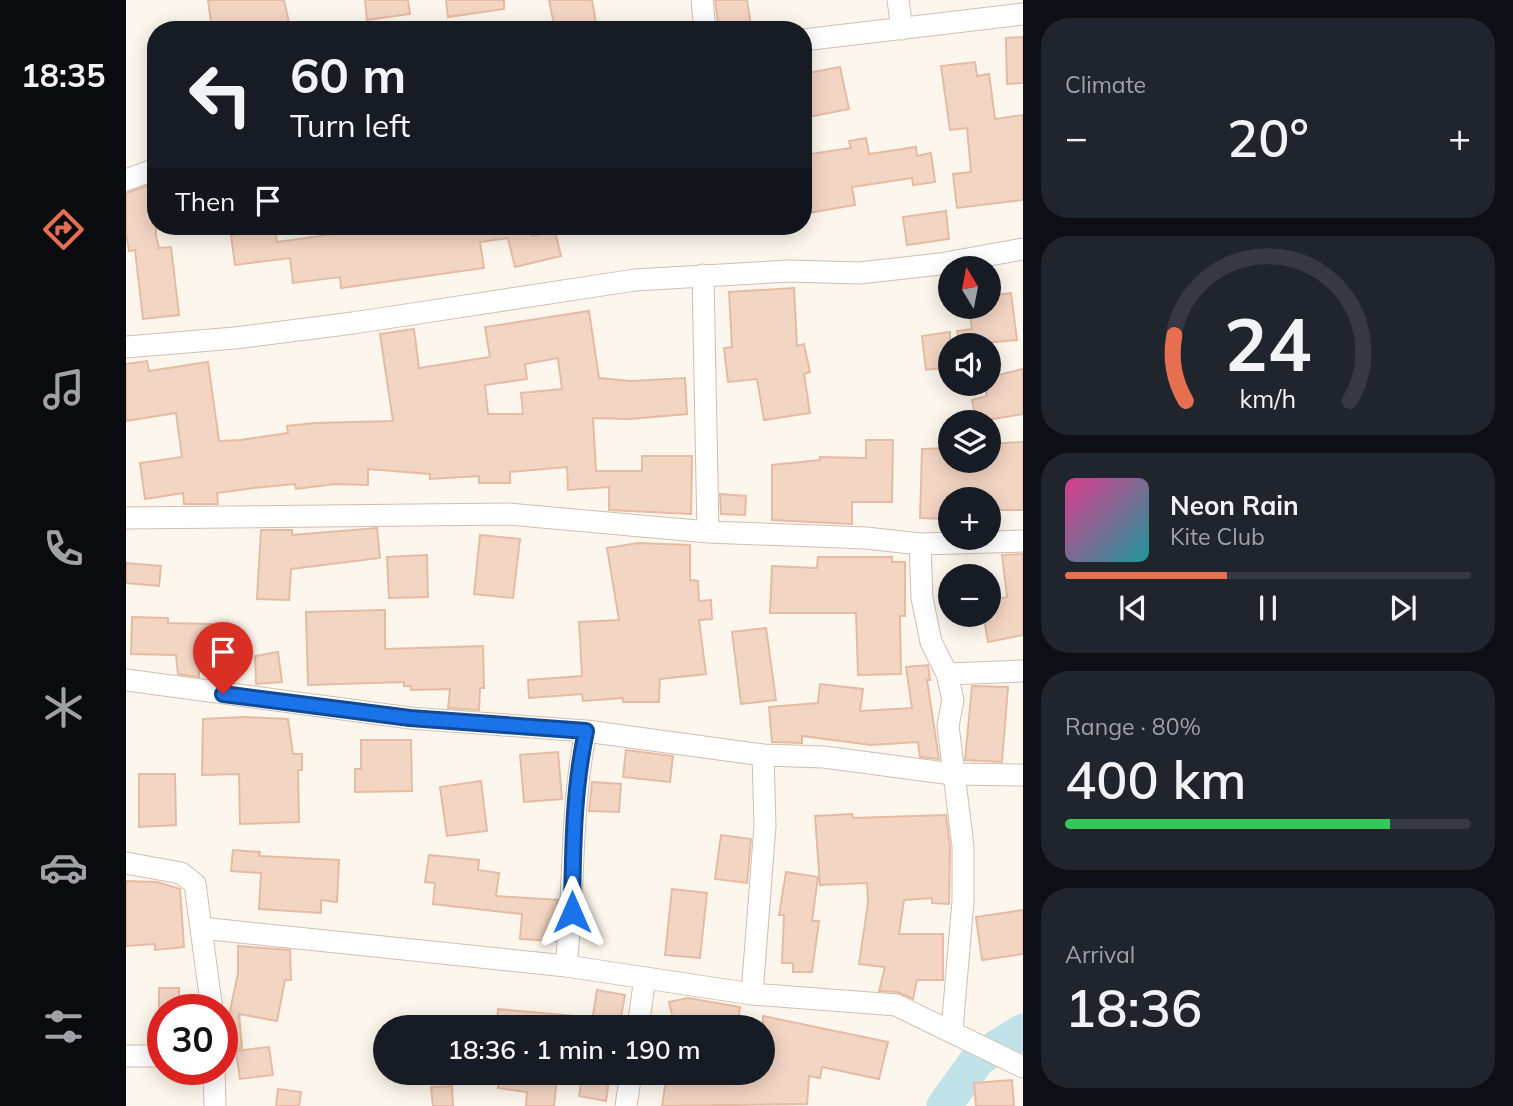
<!DOCTYPE html>
<html lang="en">
<head>
<meta charset="utf-8">
<style>
  body { margin:0; font-family:Mulish,sans-serif; background:#20242c; color:#f1f3f6; height:100vh; display:flex; flex-direction:column; font-size:26px; white-space:nowrap }
  * { box-sizing:border-box; margin:0 }
  p { font-size:23px; color:#9ea1a6 }
  .icon { flex:none; width:38px; height:38px; fill:none; stroke:currentColor; stroke-width:2; stroke-linecap:round; stroke-linejoin:round }
  .map { position:relative; flex:1; overflow:hidden }
  .side { display:flex; flex-direction:column; gap:18px; padding:18px; background:#0d0f14; width:490px }
  .side>* { flex:none }
  .hud { position:absolute; left:21px; top:21px; width:665px; height:214px; border-radius:28px; box-shadow:0 4px 18px #0003; background:#171b24; color:#f1f3f6; overflow:hidden }
  .needle { width:46px; rotate:350deg }
  .controls { position:absolute; left:812px; top:256px; display:grid; gap:14px }
  .controls a { display:grid; place-items:center; width:63px; height:63px; border-radius:50%; background:#171b24; box-shadow:0 4px 18px #0003; font-size:35px }
  .speed { position:absolute; left:21px; top:994px; display:flex; gap:14px; font-size:35px; font-weight:700; text-align:center }
  .speed>* { display:grid; place-content:center; width:91px; height:91px; border-radius:50%; background:#171b24; box-shadow:0 4px 18px #0003; line-height:1 }
  .speed .limit { border:10px solid #d22; background:#fff; color:#111 }
  .pin { position:absolute; display:grid; place-items:center; width:60px; height:60px; color:#fff; margin:-72px -30px; border-radius:50% 50% 50% 0; rotate:-45deg; box-shadow:0 0 7px #0007 }
  .pin .icon { rotate:45deg }
  .me { position:absolute; width:77px; margin:-38px; rotate:0deg; stroke-linejoin:round; filter:drop-shadow(0 0 5px #0008) }
  .turn { display:flex; align-items:center; gap:24px; height:147px; padding:0 28px; font-size:32px }
  .turn .icon { width:91px; height:91px; stroke-width:2.5 }
  .turn b { display:block; font-size:49px; line-height:60px }
  .then { display:flex; align-items:center; height:66px; padding:0 28px; background:#0003; gap:14px; font-size:26px }
  .big { font-size:52px; font-weight:600; line-height:1.1 }
  .side .widget { flex:1; display:flex; flex-direction:column; justify-content:center; gap:10px; min-width:0; padding:0 24px; border-radius:28px; background:#20242c }
  .side .dial { align-items:center; gap:0 }
  .dial svg { height:182px; overflow:visible; fill:none; stroke:#363941; stroke-width:7; stroke-linecap:round; text-anchor:middle }
  .dial text { fill:#f1f3f6; stroke:none }
  .song { display:flex; align-items:center; gap:21px }
  .cover { width:84px; height:84px; border-radius:10px; background:linear-gradient(135deg,hsl(330 70% 55%),hsl(180 70% 35%)) }
  .played { height:7px; border-radius:4px; background:linear-gradient(90deg,#e76f51 40%,#363941 40%) }
  .keys { display:flex; justify-content:space-around; direction:ltr }
  .heat { display:flex; justify-content:space-between; align-items:center; font-size:38px; direction:ltr }
  .charge { height:10px; border-radius:5px; background:linear-gradient(90deg,#34c759 80%,#363941 0) }
  .trip { position:absolute; left:247px; top:1015px; width:402px; height:70px; border-radius:35px; background:#171b24; box-shadow:0 4px 18px #0003; font-weight:600; line-height:70px; text-align:center }
  main { display:flex; flex:1; min-height:0 }
  .tab-bar { display:flex; flex-direction:column; width:126px; justify-content:space-around; align-items:center; background:#090b0e; color:#9ea1a6 }
  .tab-bar .icon { width:49px; height:49px }
  .tab-bar .active { color:#e76f51 }
  .tab-bar b { font-size:32px; color:#f1f3f6 }
  .map>svg:first-child { display:block }
  .lines { fill:none; stroke-linecap:round; stroke-linejoin:round }
  .river { stroke:#bfe3e8; stroke-width:35 }
  .building { fill:#f3d5c3; stroke:#e6bba3; stroke-width:2; fill-rule:evenodd }
  .minor-casing { stroke:#d1beb0; stroke-width:23 }
  .minor { stroke:#fff; stroke-width:21 }
  .route-casing { stroke:#114b97; stroke-width:18 }
  .route { stroke:#1a73e8; stroke-width:12 }
</style>
</head>
<body>
<main>
<nav class="tab-bar">
<b>18:35</b>
<svg class="icon active" aria-label="directions" viewBox="0 0 24 24"><path d="M12 3l9 9-9 9-9-9zM9 14v-3h6M13 9l2 2-2 2"/></svg>
<svg class="icon" aria-label="music" viewBox="0 0 24 24"><path d="M9 18V5l10-2v13"/><circle cx="6" cy="18" r="3"/><circle cx="16" cy="16" r="3"/></svg>
<svg class="icon" aria-label="phone" viewBox="0 0 24 24"><path d="M5 4h4l2 5-3 2q2 4 5 5l2-3 5 2v4C11 20 4 13 5 4z"/></svg>
<svg class="icon" aria-label="climate" viewBox="0 0 24 24"><path d="M12 3v18M4 7l16 10M4 17L20 7"/></svg>
<svg class="icon" aria-label="car" viewBox="0 0 24 24"><path d="M5 17H2v-5l4-1 3-4h7l3 4 3 1v5h-3M9 17h6M6 11h13"/><circle cx="7" cy="17" r="2"/><circle cx="17" cy="17" r="2"/></svg>
<svg class="icon" aria-label="filters" viewBox="0 0 24 24"><path d="M4 7h16M4 17h16"/><circle cx="9" cy="7" r="2"/><circle cx="15" cy="17" r="2"/></svg>
</nav>
<div class="map">
<svg width="897" height="1106" viewBox="0 0 897 1106">
  <rect width="100%" height="100%" fill="#fdf6ec"/>
  <g class="lines">
    <path class="river" d="M818,1106l34,-47 45,-28"/>
  </g>
  <path class="building" d="M82,0h76l6,27 -78,3z
    M239,0h43l2,14 -43,6z
    M320,0h58v9l-56,8z
    M423,0h43l4,23 -41,7z
    M589,0h32l4,26 -32,4z
    M897,37v46l-16,1 -1,-46z
    M849,62l2,14 12,-2 6,45 28,-4v85l-66,8 -4,-34 18,-2 -4,-44 -17,2 -9,-64z
    M714,67l9,42 -46,9v-44z
    M740,138l3,16 47,-7 1,9 14,-3 4,29 -22,3 -1,-7 -60,9 3,18 -52,9v-59l48,-7 -2,-7z
    M30,183v53l3,12 12,-1 8,68 -36,4 -8,-69 -6,1 -3,-17v-41z
    M820,211l3,28 -42,6 -4,-28z
    M207,226h88l1,2 108,-2 2,10 23,-5 6,25 -46,11 -7,-29 -28,4 4,26 -143,20 -1,-11 -47,6 -3,-25 -55,7 -4,-30 44,-6 2,13 57,-8z
    M668,288l3,58 7,-2 6,28 -6,2 6,39 -46,7 -7,-41 -29,3 -4,-34 8,-1 -3,-55z
    M885,293l6,47 -57,5 -3,-14 15,-2 -3,-20 22,-3 -1,-10z
    M463,311l10,67 32,3 54,-3 2,36 -57,5 -37,-1 3,53h46v-15h50l-1,58 -82,-4v-23l-41,3 -1,-23 -57,5v11h-31v-7l-49,3v-5l-62,-5v16l-33,-1 -39,5 -1,-5 -41,4 -37,5 1,11h-34l-1,-11 -38,6 -5,-36 42,-6 -6,-44 -50,8v-57l21,-3 2,10 59,-9 11,79 21,-1 48,-7 -1,-7 28,-3 78,-2 -13,-87 34,-5 5,39 71,-11 -5,-30zM432,358l4,31 -41,4 2,21h-35l-3,-29 42,-6 -2,-15z
    M824,332v35l-24,3 -4,-34z
    M897,369v45l-47,8 -4,-22 15,-4 -3,-13h5v-6z
    M740,440h27l-1,62h-40v22l-80,-4v-55l48,-5v-3l46,1z
    M897,442v68h-34v-11h-39v20l-30,-1 2,-69 28,-1v12h39v-16z
    M594,494l26,2 -1,19 -24,-1z
    M251,528l3,30 -89,11 -2,31 -32,-1 4,-69h31v5z
    M354,535l40,4 -7,59 -39,-4z
    M512,543l52,2v35l8,1 1,20 12,-1 1,19 -13,1 7,54 -46,5 -1,23h-36v-4l-40,3 -1,-7 -53,4 -1,-18 54,-4 -3,-54 40,-2 -12,-72z
    M897,554v81l-35,7 -5,-28h6v-13l18,-4 -5,-42z
    M301,555l1,42 -39,1 -2,-41z
    M692,557h74v5h13v54h-5l1,58 -43,1 -2,-62h-86l2,-47 45,2z
    M0,563l35,3 -2,20 -33,-3z
    M259,610v39l98,-3 1,42h-4l-1,22 -31,-2 2,-19 -39,1v-4h-7v-4l-96,3 -2,-73z
    M6,617l36,1v5l44,1 -1,47h-12v6l-21,-3 -2,-19 -45,-1z
    M640,628l10,72 -35,4 -9,-72z
    M152,652l4,30 -26,2 -1,-28z
    M802,665l2,15h-3l12,79 -19,-2 -2,-15 -47,3 -69,-9v7l-30,-1 -3,-35 49,-4 2,-19 43,5 -3,22 52,-3 -6,-41z
    M846,686l36,1 -6,75 -37,-2z
    M118,717l44,2 5,35h9v16h-4l1,52 -59,2 -1,-50 -37,1 1,-56z
    M235,740h50l1,51 -57,1v-23h6z
    M500,750l47,6 -3,26 -47,-5z
    M432,752l4,47 -38,3 -4,-47z
    M13,774h36l1,51 -37,2z
    M355,781l6,50 -40,5 -7,-49z
    M466,782l29,2 -2,28 -30,-1z
    M726,814l1,4 93,-3 4,32 -1,57 -17,-1v-5l-28,2 -5,34h44v46h-26l-4,19 -16,-7 -18,-1 6,-24 -26,-3 9,-61 -1,-20 -47,2 -5,-69z
    M595,835l30,4 -4,44 -32,-4z
    M107,850l27,2 -1,4 80,4 -2,42 -16,-2v13l-62,-4 2,-36 -30,-2z
    M303,855l50,5 -1,10 21,3 -3,23 62,4 -3,41 -35,-2 2,-25 -89,-10 2,-21 -10,-1z
    M660,872l32,5 -6,44h7l-7,51h-19v-9h-11l2,-48h-5z
    M0,881l31,1 23,7 4,58 -29,3v-6l-29,2z
    M546,889l35,4 -7,65 -35,-3z
    M897,910v44l-41,6 -6,-43z
    M112,946l52,4 1,30h-6l-8,41 -38,-7 3,34 -15,2 -2,-15 13,-62z
    M33,988h20v22h-20z
    M471,990l28,5 -6,32h-28z
    M562,998l52,9 -3,20h-62l-6,-25z
    M372,1009l77,7v11h-78z
    M637,1016l125,26 -9,37 -57,-12 -2,11 -11,-2 -2,28 -145,2 5,-33h96z
    M143,1047l4,28 -33,4 -4,-28z
    M374,1073l57,4 -3,29h-28l1,-14 -29,-4z
    M457,1073h27l-4,28 -27,-5z
    M886,1080l2,26h-38l-2,-23z
    M326,1086l1,20h-20l-2,-19z
    M152,1089l23,3 -2,14h-23z"/>
  <g class="lines">
    <g class="minor-casing">
      <path id="minor" d="M576,0l3,30
        M772,0l4,29
        M677,40l220,-26
        M0,180l30,-11
        M577,275l5,257
        M0,347l109,-9 118,-15 282,-43 154,-9 70,2 81,-9 83,-15
        M0,518l382,-4 200,18 158,6 54,6 103,-3
        M794,544l2,54 9,44 16,32 6,26 -5,26 15,120v55l-11,129
        M821,674l76,-3
        M0,680l284,38 176,13 177,24 61,2 128,17 71,1
        M0,863l55,10 14,11 17,126
        M75,928l365,38 186,28 144,11 127,62
        M440,966c9,-79 4,-157 20,-235
        M626,994l13,-168 -2,-71
        M512,1027l7,-49
        M0,1056h37
        M88,1069l1,37
        M500,1106l5,-33"/>
    </g>
    <use href="#minor" class="minor"/>
  </g>
  <g class="lines">
    <g class="route-casing">
      <path id="route" d="M97,694l187,24 176,13c-13,61 -13,119 -14,181"/>
    </g>
    <use href="#route" class="route"/>
  </g>
</svg>
<div class="controls">
<a><svg class="needle" viewBox="-14 -14 28 28"><path d="M0-13l5 13h-10z" fill="#e53935"/><path d="M0 13l5-13h-10z" fill="#9ea1a6"/></svg></a>
<a><svg class="icon" aria-label="sound" viewBox="0 0 24 24"><path d="M4 9h4l5-4v14l-5-4H4zM17 9q2 3 0 6"/></svg></a>
<a><svg class="icon" aria-label="layers" viewBox="0 0 24 24"><path d="M12 4l9 5-9 5-9-5zM3 14l9 5 9-5"/></svg></a>
<a>+</a>
<a>−</a>
</div>
<div class="speed"><div class="limit">30</div></div>
<div class="pin" style="left:97px;top:694px;background:#d93025"><svg class="icon" aria-label="arrive" viewBox="0 0 24 24"><path d="M6 21V4h12l-3 4 3 4H6"/></svg></div>
<svg class="me" style="left:446px;top:912px" viewBox="-20 -20 40 40"><path d="M0-17L14 15 0 8-14 15z" fill="#1a73e8" stroke="#fff" stroke-width="4"/></svg>
<div class="trip">18:36 · 1 min · 190 m</div>
<div class="hud">
<div class="turn"><svg class="icon" aria-label="left" viewBox="0 0 24 24"><path d="M17 20v-9H6M10 6l-5 5 5 5"/></svg><div><b>60 m</b>Turn left</div></div>
<div class="then">Then<svg class="icon" aria-label="arrive" viewBox="0 0 24 24"><path d="M6 21V4h12l-3 4 3 4H6"/></svg></div>
</div>
</div>
<section class="side">
<div class="widget"><p>Climate</p>
<div class="heat"><a>−</a><b class="big">20°</b><a>+</a></div>
</div>
<div class="widget dial"><svg viewBox="0 0 100 80">
<path d="M14 69A42 42 0 1 1 86 69"/>
<path d="M14 69A42 42 0 0 1 9 40" stroke="#e76f51"/>
<text x="50" y="56" font-size="32" font-weight="700">24</text>
<text x="50" y="72" font-size="11">km/h</text>
</svg></div>
<div class="widget">
<div class="song"><i class="cover"></i><div><b>Neon Rain</b><p>Kite Club</p></div></div>
<div class="played"></div>
<div class="keys"><svg class="icon" aria-label="previous" viewBox="0 0 24 24"><path d="M18 5L8 12l10 7zM5 5v14"/></svg><svg class="icon" aria-label="pause" viewBox="0 0 24 24"><path d="M8 5v14M16 5v14"/></svg><svg class="icon" aria-label="next" viewBox="0 0 24 24"><path d="M6 5l10 7-10 7zM19 5v14"/></svg></div>
</div>
<div class="widget"><p>Range · 80%</p><b class="big">400 km</b><div class="charge"></div></div>
<div class="widget"><p>Arrival</p><b class="big">18:36</b></div>
</section>
</main>
</body>
</html>
